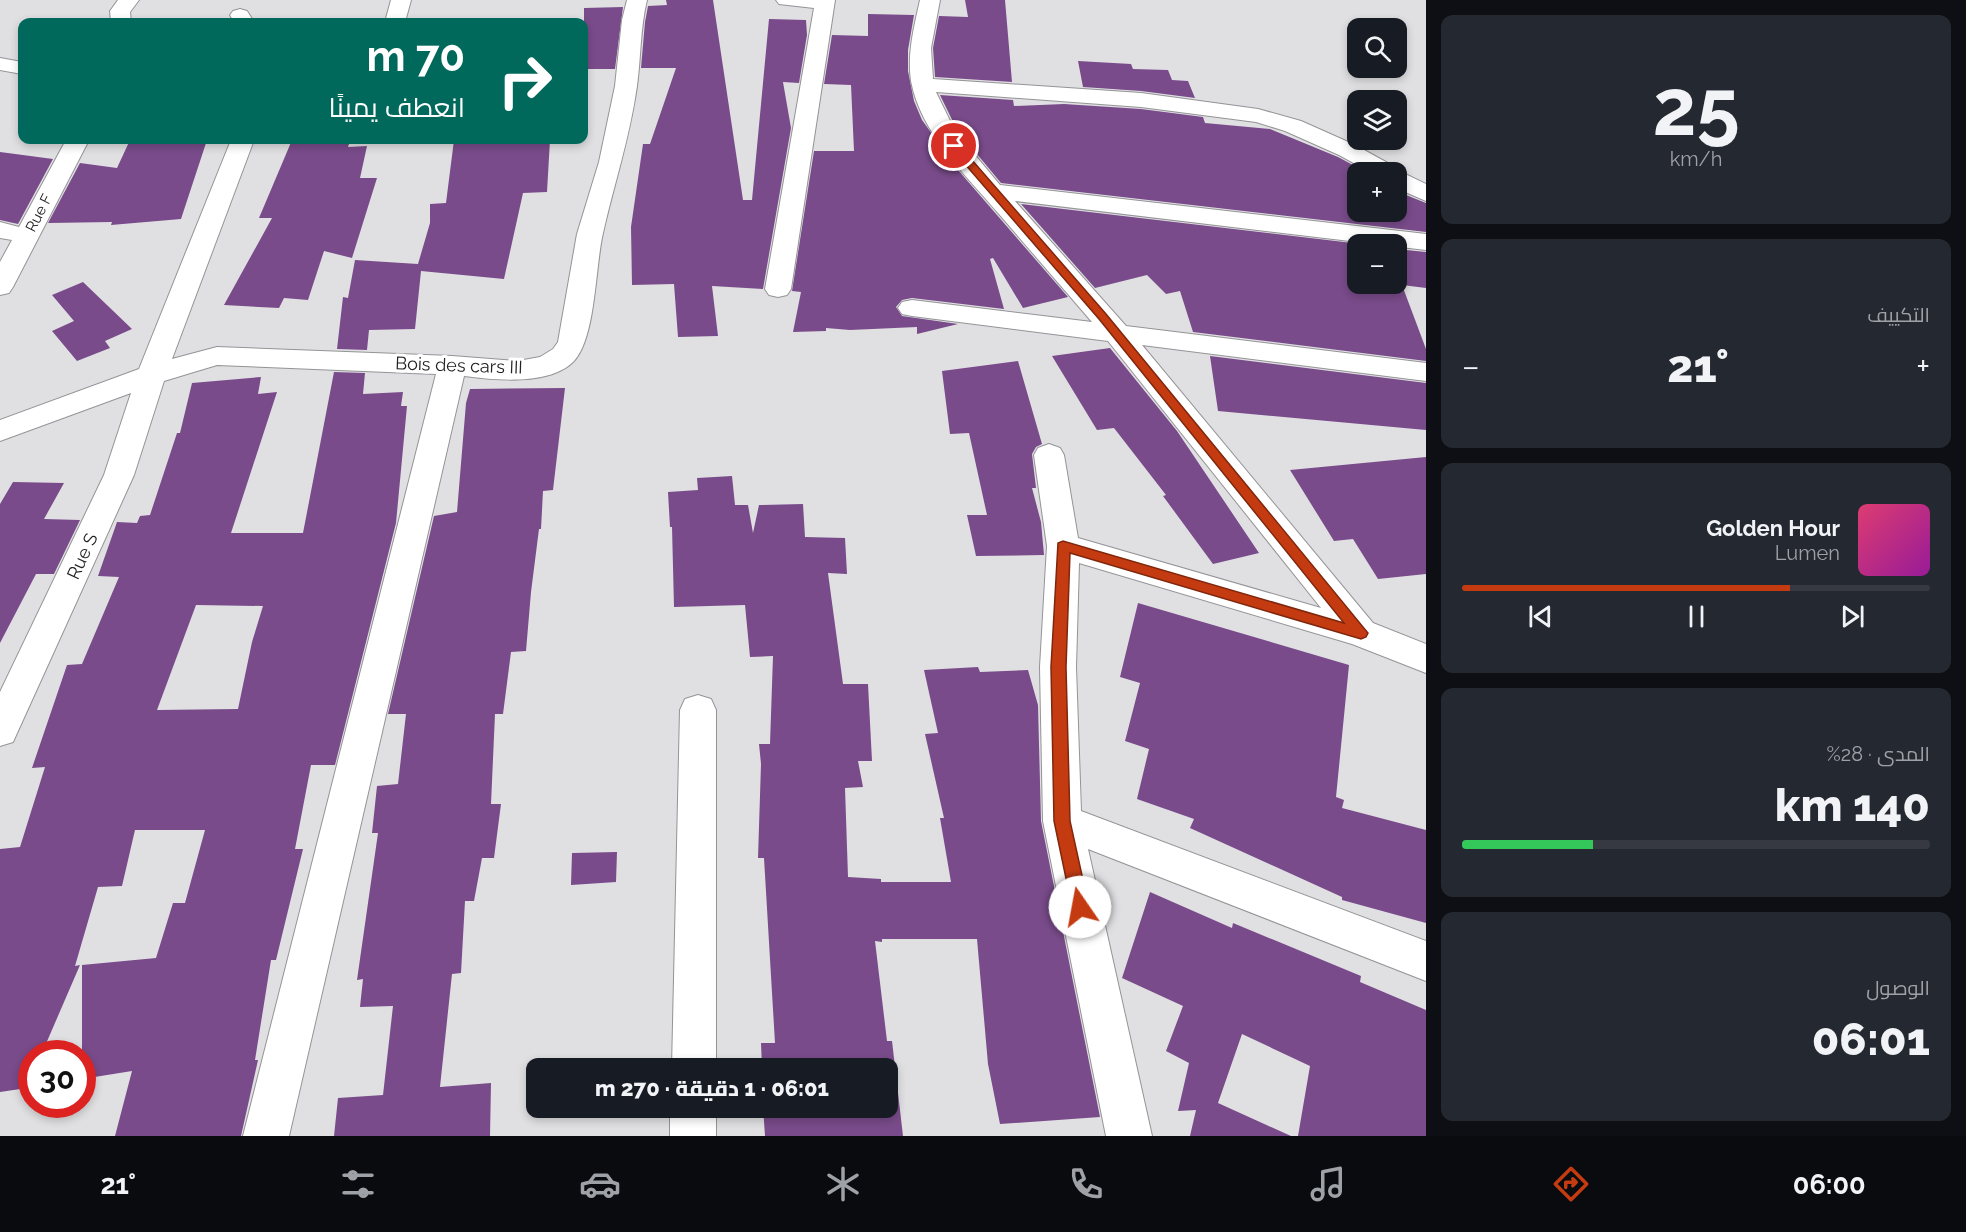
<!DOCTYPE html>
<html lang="ar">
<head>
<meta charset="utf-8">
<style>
  body { margin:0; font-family:Raleway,Cairo,sans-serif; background:#242831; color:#f1f3f6; direction:rtl; height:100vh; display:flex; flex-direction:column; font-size:22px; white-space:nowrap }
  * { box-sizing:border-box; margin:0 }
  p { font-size:20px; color:#9ea1a6 }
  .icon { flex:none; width:33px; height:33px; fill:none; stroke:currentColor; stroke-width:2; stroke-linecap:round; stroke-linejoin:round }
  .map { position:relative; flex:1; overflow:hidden; direction:ltr }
  .sheet { display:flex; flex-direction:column; gap:15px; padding:15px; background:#0d0f14; width:540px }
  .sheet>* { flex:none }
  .banner { position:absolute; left:18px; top:18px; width:570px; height:126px; border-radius:12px; box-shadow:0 3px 9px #0003; direction:rtl; background:#00695c; color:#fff; overflow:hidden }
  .controls { position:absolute; left:1347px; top:18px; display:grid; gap:12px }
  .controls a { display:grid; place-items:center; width:60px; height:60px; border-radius:12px; background:#171b24; box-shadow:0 3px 9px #0003; font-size:30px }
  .speed { position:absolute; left:18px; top:1040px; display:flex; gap:12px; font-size:30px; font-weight:700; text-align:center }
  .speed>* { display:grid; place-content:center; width:78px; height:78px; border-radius:50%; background:#171b24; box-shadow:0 3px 9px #0003; line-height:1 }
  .speed .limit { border:9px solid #d22; background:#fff; color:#111 }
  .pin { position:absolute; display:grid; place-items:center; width:51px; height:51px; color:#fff; margin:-26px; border:3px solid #fff; border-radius:50%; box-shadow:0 2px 6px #0007 }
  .me { position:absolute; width:66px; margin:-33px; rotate:348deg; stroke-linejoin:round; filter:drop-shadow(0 0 4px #0008) }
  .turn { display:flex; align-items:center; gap:21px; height:126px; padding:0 24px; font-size:27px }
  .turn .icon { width:78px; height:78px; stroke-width:2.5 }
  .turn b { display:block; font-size:42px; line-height:51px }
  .big { font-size:45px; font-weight:800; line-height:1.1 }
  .sheet .card { flex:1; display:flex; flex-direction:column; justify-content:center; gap:9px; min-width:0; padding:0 21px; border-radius:12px; background:#242831 }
  .sheet .dial { align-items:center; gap:0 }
  .dial b { font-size:78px; line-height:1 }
  .song { display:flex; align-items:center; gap:18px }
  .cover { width:72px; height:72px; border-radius:9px; background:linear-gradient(135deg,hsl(340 70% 55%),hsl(300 70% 35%)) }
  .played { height:6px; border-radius:3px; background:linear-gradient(90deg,#c43b12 70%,#363941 70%) }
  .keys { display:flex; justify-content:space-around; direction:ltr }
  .heat { display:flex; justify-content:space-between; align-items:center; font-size:33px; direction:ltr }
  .charge { height:9px; border-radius:4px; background:linear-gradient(90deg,#34c759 28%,#363941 0) }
  .trip { position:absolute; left:526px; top:1058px; width:372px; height:60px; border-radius:12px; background:#171b24; box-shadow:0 3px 9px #0003; font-weight:800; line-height:60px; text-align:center; direction:rtl }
  .menu { display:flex; height:96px; justify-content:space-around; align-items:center; background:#090b0e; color:#9ea1a6 }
  .menu .icon { width:42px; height:42px }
  .menu .selected { color:#c43b12 }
  .menu b { font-size:27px; color:#f1f3f6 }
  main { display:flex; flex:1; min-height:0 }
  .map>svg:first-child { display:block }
  .building { fill:#794b8a; fill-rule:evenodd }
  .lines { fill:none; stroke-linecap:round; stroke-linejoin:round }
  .minor-casing { stroke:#949396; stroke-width:2 }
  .minor { fill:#fff; fill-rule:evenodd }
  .route { fill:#c43b12; stroke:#7f260c; stroke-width:1.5 }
  .labels { text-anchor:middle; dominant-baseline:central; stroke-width:6; stroke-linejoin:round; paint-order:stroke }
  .far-street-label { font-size:15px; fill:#222223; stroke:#fff }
  .street-label { font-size:18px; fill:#222223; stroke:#fff }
</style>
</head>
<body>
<main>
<section class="sheet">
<div class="card dial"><b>25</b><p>km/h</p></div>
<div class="card"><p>التكييف</p>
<div class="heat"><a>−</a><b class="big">21°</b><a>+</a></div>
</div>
<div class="card">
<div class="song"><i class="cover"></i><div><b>Golden Hour</b><p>Lumen</p></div></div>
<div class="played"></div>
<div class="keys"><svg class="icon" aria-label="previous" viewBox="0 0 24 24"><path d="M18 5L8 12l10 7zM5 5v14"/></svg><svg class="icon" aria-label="pause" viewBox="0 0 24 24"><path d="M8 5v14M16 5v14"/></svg><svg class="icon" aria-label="next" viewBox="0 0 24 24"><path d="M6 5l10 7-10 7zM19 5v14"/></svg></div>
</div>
<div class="card"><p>المدى · 28%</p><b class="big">140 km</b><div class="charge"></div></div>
<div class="card"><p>الوصول</p><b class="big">06:01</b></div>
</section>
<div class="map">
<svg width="1426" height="1136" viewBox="0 0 1426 1136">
  <rect width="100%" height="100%" fill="#e0e0e3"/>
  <path class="building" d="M666,0h47l30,200h9l17,-181 37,1 1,15 -8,48 -16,-1 8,46 -28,161 -51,-3 6,50 -40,1 -4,-53 -42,1 -1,-58 12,-83h7l26,-76h-35l4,-46 3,-16 19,-1z
    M965,0h40l7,82 -77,-5 -2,-29 6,-32 29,1z
    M623,7l-8,62h-31v-61z
    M868,14l46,1 -6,35v21l6,30 8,19 36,50 110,127 -45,11 -30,-50 -3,1 14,50 -92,-11 -10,2 -6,7 6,9 56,8 -41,10v-7l-67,3 -24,-2v3l-33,1 8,-40 -9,-1 22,-140h40l-3,-66 -27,-1 8,-49 36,1z
    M1078,61l53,3 2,5 35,1 4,10 16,1 7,17 -54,-7 -58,-4z
    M940,95l73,5 1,6 50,-2 77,5 62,8 2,6 65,6 68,28 28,15h-8v40h38v-21l30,12v29l-425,-49 -44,-53z
    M130,140h77l-26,79 -70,6 1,-3 -64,1 32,-60 37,5z
    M292,140h49l-1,4h9l-1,3 19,-1 -7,32h17l-25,80 -28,-7 -16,49 -24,-2 -5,10 -55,-3 48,-87h-13z
    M454,140h96l-3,52 -24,1 -19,86 -83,-8 -6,58 -46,1 -2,20 -30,-1 6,-52 5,1 7,-38 63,4 12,-41v-19l16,-1z
    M0,152l53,7 -35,65 -18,-4z
    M1021,204l340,40h-3v40h38v-35l30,3v36l-24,-3 24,64v12l-233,-29 -13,-41 -14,3 -19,-19 -52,13z
    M83,282l49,47 -27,12 5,7 -33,13 -25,-30 22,-10 -22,-26z
    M1110,348l67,83 82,122 -46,11 -50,-68 3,-1 -52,-67 -17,2 -45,-74z
    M1210,356l216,27v47l-208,-19z
    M1018,361l24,83 -6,3 -4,7 4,34h-4l9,34 3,33 -68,1 -9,-41h20l-18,-82 -19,1 -8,-63z
    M334,372l31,1 -2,21 40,-2 -2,14h6l-11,117 -61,242h-24l-16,84h8l-27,111h-5l-16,100h3l-17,76h-126l17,-65 -50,8v-114l74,-7 17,-55h12l20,-73h-70l-13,56 -24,1 -23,79 5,-1 -38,88h-10v25l-5,10 -27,4v-243l20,-2 25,-80 -13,1 35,-103 15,-1 37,-87 -21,-1 19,-54 20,1 3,-7 10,-1 27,-82h3l12,-50 69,-6 -3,17 19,-2 -46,141h72zM196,605l67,1 -11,36 -14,67 -81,1z
    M565,388l-12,102 -10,1 -2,38h-2l-8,63 -5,59 -15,1 -8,62h-8l-4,90h10l-7,54h-12l-8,43h-9l-4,72 -9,1 -12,113 51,-4 -1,53h-156l4,-38 45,-3 10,-89 -33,1 3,-28 -6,1 21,-147h-6l5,-47 21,-2 8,-70h-18l46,-198 23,-4 9,-109 4,-14z
    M1426,457v117l-48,5 -25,-40 -19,2 -44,-71z
    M732,476l3,29h13l5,28 6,-28 44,-1 2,33 40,1 2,36 -19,-1 15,111h25l4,77h-14l5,26 -18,1 3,89 33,2v3h70l-11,-64h4l-19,-84 13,-1 -14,-63 54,-3 2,5 48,-2 10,35 3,116 59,296 -100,7 -12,-60 -11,-125h-95v3l-7,-1 12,100h5l11,95h-138l-2,-29h125v-39h-126l-1,-25h14l-11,-185h-6l3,-94 -2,-20h11l3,-88 -23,1 -5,-52 -71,2 -2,-80h-2l-2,-35 30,-2 -1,-12z
    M13,482l51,1 -20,36 36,1 -26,54h-18l-36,69v-139z
    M1138,603l211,62 -13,132 8,3 -2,8 84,22v93l-84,-23v-3l-152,-69 4,-9 -57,-20 12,-50 -24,-8 15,-58 -20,-6z
    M617,852l-1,30 -45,3 1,-32z
    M1150,892l82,36 1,-5 128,53 -1,6 66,28v126h-128l12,-70 -68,-32 -24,69 73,33h-101l6,-26 -18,1 11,-48 -23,-12 17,-45 -61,-28z"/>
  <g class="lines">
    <g class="minor-casing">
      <path id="minor" d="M118,0h21l-9,12 1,10h-20l-1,-11z
        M391,0h20l-6,22h-20z
        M627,0h20c-7,29 -6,57 -10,86 -7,51 -23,98 -34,147 -8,34 -7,104 -29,128 -24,25 -79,19 -110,15l-175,760h-46l193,-762 -219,-9 -53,16 -30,94 -121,267 -13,4v-54l104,-217 27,-82 -131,48v-21l139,-51 92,-229h23l-82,219 45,-12 235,9 66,5 22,-4 13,-8 5,-7 19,-108 22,-72 16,-76 7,-66z
        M776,0h59l-44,289 -4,6 -9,2 -9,-2 -4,-6 49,-281 -35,-4z
        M920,0h20l-9,48 2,31 208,14 117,16 43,12 54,24 40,22 4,4 27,13v17l-30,-13v-16h-26l-31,-17 -54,-24 -29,-9 -115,-15 -205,-15 19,39 45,54 426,49v16l-411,-49 111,125 300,37v18l-284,-36 231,278 53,21v29l-74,-29 -273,-81 -3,104 5,144 345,130v40l-338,-132 64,287h-46l-63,-315 -3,-154 7,-121 -13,-91 4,-7 11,-4 11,4 4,7 14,83 243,70 -213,-267 -196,-25 -10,-2 -4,-6 4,-6 10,-2 180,22c-31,-36 -62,-72 -93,-108 -33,-39 -78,-80 -88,-133 -4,-28 3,-54 9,-81z
        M240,9l7,2 7,11h-20l-4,-7 3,-4z
        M0,58l22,4v12l-22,-4z
        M66,140h23l-76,147 -4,6 -9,2v-33l12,-22 -12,-2v-16l19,5z
        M698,695l13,4 5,11v358h-44l8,-358 5,-11z
        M670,1107h46v29h-46z"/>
    </g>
    <use href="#minor" class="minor"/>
  </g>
  <path class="route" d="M951,144h7l148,170 262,319 -2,4 -5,2 -291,-86 -4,114 4,154 19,86 -3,5 -6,2 -6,-2 -2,-5 -18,-86 -3,-154 7,-124 5,-2 281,82 -245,-304 -148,-171z"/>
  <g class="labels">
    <g class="far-street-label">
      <text transform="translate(39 213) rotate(-63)">Rue F</text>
    </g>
    <g class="street-label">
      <text transform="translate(459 365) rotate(2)">Bois des cars III</text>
      <text transform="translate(82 556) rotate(-65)">Rue S</text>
    </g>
  </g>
</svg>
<div class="controls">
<a><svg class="icon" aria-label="search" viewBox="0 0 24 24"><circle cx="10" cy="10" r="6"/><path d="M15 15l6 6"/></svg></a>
<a><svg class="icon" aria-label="layers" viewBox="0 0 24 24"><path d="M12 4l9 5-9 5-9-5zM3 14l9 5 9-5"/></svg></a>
<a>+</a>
<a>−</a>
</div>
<div class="speed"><div class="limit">30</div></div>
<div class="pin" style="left:954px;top:146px;background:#d93025"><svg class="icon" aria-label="arrive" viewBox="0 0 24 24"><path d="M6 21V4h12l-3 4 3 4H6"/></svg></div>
<svg class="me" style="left:1080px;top:907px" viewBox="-20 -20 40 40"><circle r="19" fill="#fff"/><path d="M0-13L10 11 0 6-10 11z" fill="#c43b12"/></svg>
<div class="trip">06:01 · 1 دقيقة · 270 m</div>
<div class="banner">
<div class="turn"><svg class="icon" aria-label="right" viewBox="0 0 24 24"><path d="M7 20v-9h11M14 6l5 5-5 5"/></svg><div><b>70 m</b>انعطف يمينًا</div></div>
</div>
</div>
</main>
<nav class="menu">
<b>06:00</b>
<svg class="icon selected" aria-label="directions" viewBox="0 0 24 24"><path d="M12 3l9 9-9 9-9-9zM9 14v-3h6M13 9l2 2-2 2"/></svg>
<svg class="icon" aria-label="music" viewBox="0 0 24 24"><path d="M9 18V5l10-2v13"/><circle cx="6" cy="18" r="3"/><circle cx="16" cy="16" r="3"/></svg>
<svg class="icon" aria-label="phone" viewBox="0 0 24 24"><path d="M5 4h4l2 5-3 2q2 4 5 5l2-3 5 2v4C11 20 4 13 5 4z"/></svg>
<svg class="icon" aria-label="climate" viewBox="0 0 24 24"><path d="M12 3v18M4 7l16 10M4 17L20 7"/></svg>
<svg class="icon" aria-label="car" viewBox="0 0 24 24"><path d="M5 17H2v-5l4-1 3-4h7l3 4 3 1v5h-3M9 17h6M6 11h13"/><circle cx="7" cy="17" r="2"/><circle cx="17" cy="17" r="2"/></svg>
<svg class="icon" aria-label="filters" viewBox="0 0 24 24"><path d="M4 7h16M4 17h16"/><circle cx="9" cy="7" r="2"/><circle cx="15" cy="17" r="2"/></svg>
<b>21°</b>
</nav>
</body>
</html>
